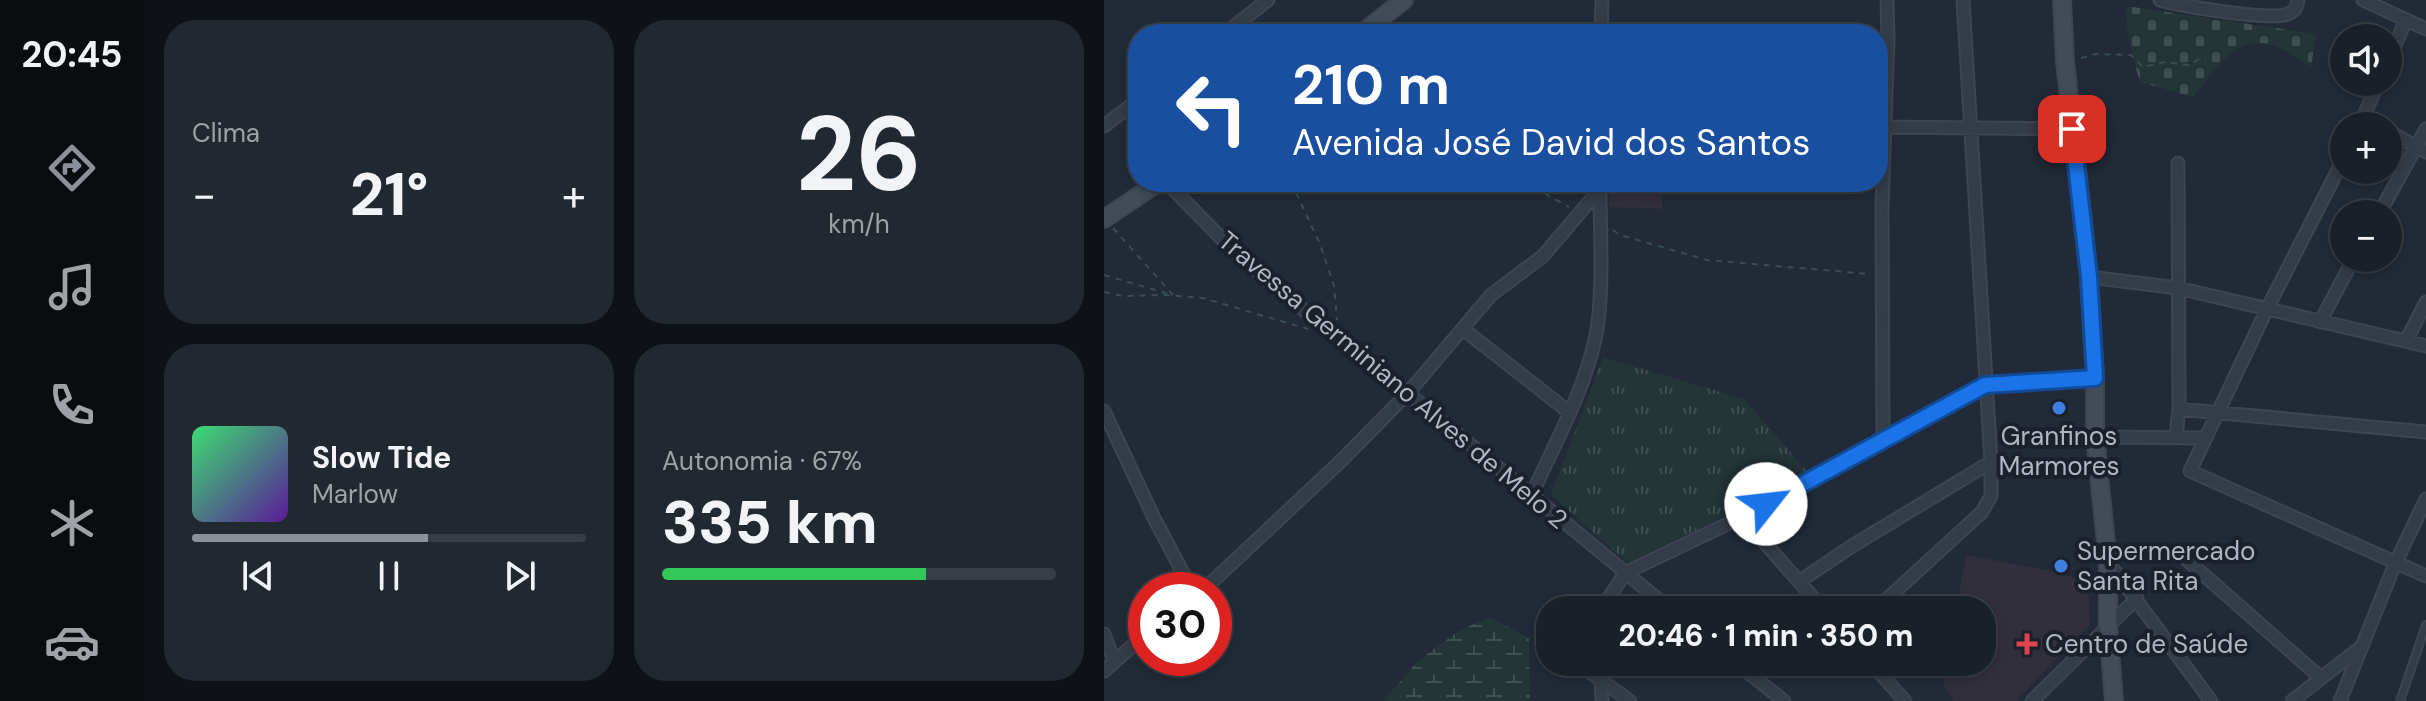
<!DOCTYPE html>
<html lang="pt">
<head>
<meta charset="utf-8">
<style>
  body { margin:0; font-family:"DM Sans",sans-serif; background:#222830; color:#f1f3f6; height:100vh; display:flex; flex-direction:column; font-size:30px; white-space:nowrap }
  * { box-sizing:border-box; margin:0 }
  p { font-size:26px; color:#9fa3a8 }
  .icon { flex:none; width:44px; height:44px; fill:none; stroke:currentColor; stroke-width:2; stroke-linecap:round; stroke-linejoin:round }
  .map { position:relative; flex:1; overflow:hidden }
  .panel { display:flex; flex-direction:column; gap:20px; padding:20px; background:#0e1216; width:960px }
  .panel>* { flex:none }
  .guide { position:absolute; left:24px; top:24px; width:760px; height:168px; border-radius:32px; box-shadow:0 4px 12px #0003,0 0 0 2px #373e45; background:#1a4fa0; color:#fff; overflow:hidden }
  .fabs { position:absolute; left:1226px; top:24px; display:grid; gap:16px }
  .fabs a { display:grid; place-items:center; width:72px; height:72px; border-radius:50%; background:#192028; box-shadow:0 4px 12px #0003,0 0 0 2px #373e45; font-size:40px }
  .speed { position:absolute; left:24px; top:572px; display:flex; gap:16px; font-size:40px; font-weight:700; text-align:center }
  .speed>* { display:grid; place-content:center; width:104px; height:104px; border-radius:50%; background:#192028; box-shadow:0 4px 12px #0003,0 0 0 2px #373e45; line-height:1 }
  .speed .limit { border:12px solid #d22; background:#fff; color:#111 }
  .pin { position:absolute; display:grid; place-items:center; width:68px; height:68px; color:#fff; margin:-34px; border-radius:16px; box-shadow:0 4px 12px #0006 }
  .me { position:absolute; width:88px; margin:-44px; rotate:61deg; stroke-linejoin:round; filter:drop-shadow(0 0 6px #0008) }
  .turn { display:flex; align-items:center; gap:28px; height:168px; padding:0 32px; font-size:36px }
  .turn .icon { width:104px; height:104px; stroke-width:2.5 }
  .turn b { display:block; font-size:56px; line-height:68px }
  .big { font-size:60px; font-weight:800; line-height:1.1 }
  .panel .widget { flex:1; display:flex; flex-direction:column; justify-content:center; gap:12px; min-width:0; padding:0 28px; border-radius:32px; background:#222830 }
  .panel .dial { align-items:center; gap:0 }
  .dial b { font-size:104px; line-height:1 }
  .song { display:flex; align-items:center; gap:24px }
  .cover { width:96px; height:96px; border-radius:12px; background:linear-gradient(135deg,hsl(140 70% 55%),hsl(270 70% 35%)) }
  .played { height:8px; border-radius:4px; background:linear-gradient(90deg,#8c9099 60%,#373e45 60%) }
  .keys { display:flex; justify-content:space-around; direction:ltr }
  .heat { display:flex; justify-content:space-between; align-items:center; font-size:44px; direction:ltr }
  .charge { height:12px; border-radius:6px; background:linear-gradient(90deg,#34c759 67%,#373e45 0) }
  .panel .tiles { flex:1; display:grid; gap:20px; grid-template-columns:repeat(2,1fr) }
  .trip { position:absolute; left:432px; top:596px; width:460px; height:80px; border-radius:32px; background:#192028; box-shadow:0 4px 12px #0003,0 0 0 2px #373e45; font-weight:800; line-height:80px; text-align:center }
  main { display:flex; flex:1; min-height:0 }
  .dock { display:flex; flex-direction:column; width:144px; justify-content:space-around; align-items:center; background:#0a0d10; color:#9fa3a8 }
  .dock .icon { width:56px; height:56px }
  .dock .selected { color:#8c9099 }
  .dock b { font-size:36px; color:#f1f3f6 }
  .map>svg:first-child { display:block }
  .medical { fill:#302f3b }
  .wetland { fill:url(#wetland-marsh) }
  .cemetery { fill:url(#cemetery-stones) }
  .park { fill:url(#park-tufts) }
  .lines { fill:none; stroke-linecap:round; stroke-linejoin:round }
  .lane-casing { stroke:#3e4550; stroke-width:10 }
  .street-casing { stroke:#3e4550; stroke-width:15 }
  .secondary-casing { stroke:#3e4550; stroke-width:20 }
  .path { stroke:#3b4e4f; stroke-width:2; stroke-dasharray:6 6; stroke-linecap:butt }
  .lane { stroke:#343c47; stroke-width:6 }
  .street { stroke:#343c47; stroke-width:11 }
  .secondary { stroke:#434b59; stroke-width:16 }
  .route-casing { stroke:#114b97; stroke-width:20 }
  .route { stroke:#1a73e8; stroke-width:14 }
  .shop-dot { fill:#3f7fe0; stroke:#1a212b; stroke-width:3 }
  .health-dot { fill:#e0444e; stroke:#1a212b; stroke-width:3 }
  .labels { text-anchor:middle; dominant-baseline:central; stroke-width:8; stroke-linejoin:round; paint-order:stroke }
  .street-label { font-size:26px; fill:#afb7c3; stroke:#1a212b }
  .poi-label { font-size:26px; fill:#afb7c3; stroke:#1a212b; text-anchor:start }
</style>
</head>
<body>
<main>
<nav class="dock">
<b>20:45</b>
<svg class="icon selected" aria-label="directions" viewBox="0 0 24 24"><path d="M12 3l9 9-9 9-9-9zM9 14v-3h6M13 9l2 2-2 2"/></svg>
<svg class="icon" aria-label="music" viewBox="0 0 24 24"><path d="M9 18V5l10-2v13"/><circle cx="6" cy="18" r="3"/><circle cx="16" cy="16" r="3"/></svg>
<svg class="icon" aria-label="phone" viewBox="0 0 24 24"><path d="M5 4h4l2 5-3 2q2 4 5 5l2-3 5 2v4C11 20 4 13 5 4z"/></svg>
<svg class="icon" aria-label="climate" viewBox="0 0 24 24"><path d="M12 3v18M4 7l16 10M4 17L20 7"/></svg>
<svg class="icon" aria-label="car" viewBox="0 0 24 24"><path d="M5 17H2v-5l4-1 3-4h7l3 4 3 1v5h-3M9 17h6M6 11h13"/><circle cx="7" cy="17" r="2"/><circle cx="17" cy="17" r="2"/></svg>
</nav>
<section class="panel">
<div class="tiles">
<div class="widget"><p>Clima</p>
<div class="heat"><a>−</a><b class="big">21°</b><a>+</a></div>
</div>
<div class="widget dial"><b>26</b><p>km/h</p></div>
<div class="widget">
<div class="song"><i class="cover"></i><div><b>Slow Tide</b><p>Marlow</p></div></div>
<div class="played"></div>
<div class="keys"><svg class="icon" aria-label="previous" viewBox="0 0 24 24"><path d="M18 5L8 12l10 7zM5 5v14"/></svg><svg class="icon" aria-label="pause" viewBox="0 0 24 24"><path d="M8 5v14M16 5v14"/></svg><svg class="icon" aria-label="next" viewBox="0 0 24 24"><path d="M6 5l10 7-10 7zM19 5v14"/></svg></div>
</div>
<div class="widget"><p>Autonomia · 67%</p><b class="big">335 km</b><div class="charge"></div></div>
</div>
</section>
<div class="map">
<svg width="1322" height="701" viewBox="0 0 1322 701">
  <defs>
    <pattern id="wetland-marsh" width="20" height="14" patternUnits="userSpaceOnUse" patternTransform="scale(2)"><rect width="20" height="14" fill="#233537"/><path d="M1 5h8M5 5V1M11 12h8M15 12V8" fill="none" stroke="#405052"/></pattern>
    <pattern id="cemetery-stones" width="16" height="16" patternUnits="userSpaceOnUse" patternTransform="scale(2)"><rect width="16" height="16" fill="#233537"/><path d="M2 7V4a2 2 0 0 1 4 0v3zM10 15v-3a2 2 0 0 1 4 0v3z" fill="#405052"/></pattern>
    <pattern id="park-tufts" width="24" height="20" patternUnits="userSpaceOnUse" patternTransform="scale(2)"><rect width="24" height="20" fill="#233537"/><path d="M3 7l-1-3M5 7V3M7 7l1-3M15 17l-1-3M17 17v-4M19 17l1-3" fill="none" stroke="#405052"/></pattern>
  </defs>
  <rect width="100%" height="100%" fill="#212a36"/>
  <path class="medical" d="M505,182h53v27l-53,-2z
    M862,555l81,15 41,12 2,43 -74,76h-62l-11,-16 4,-23h35v-52h-26z"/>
  <path class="wetland" d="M386,617l39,21 1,63h-147l36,-41 41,-30z"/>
  <path class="cemetery" d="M1022,6l190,28 -5,33c-12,-7 -25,-17 -39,-22 -37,-12 -58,28 -79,52l-53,-15c-8,-26 -14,-49 -14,-76z"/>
  <path class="park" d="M499,357l141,42 66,76 -182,88 -77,-68z"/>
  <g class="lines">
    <g class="lane-casing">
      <path id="lane" d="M1296,701l26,-76"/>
    </g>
    <g class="street-casing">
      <path id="street" d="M1056,0c21,6 110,21 128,14 7,-3 9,-7 10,-14
        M1259,0l63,29
        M497,29l132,5
        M497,33l1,-33
        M120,34l44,-34
        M1284,61l18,-41
        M1259,117l17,9
        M0,126l34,-26
        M1255,126l20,-44
        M775,127l193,2
        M1284,131l38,21
        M1240,158l-77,151 -77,162 236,105
        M62,182l60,61 48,43 134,107 263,217
        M1275,214l47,-85
        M985,277l89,11 248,58
        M1216,322l34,-64
        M359,329l106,83
        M1302,341l20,-39
        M1075,409l247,23
        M0,411l50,107 38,72
        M991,437l109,1
        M1072,437l3,-28 -1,-246
        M779,439l-1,-232 6,-167 -1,-40
        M428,494c23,-51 53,-104 64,-159 8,-43 4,-102 4,-147
        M638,517l82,93
        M1074,552l143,126
        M1004,562l103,139
        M696,581l52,-35 139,-84
        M96,590l12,-8 129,-121 67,-68 83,-98 52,-39 57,-67
        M497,610l24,-37 117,-56 243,-132 110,-7
        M771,610l107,-98 9,-16v-34l-28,-462
        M0,634l10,27
        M472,662l54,39
        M496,662l2,39
        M631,662l49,39
        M766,662l35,39
        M0,671l42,-37
        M928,701l105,-103
        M1188,701l69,-54
        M1236,701l55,-137 31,-65"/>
    </g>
    <g class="secondary-casing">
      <path id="secondary" d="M958,0l3,61 24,216 6,101v59l13,125v63l6,76
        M257,34l43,-34
        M0,219l55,-37"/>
    </g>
    <path class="path" d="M291,26l193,3
      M977,58l15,-4 35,1 12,12 22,-5 24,3 10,-6 7,-1
      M187,182l29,62 14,42 3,34
      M420,182l45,25
      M9,228l60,67
      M509,230l7,5 87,25 162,14
      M0,275l65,19
      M0,292l19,4 44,-1 36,3 105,31"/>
    <use href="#lane" class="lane"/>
    <use href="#street" class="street"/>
    <use href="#secondary" class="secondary"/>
  </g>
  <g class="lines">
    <g class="route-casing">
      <path id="route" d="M662,504l219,-119 110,-7 -6,-101 -17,-148"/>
    </g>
    <use href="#route" class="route"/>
  </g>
  <g class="shop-dot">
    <circle cx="955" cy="408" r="8"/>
    <circle cx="957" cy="566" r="8"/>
  </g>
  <path class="health-dot" d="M919 632h8v8h8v8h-8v8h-8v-8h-8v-8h8z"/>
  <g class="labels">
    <g class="street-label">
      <text transform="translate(289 380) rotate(40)">Travessa Germiniano Alves de Melo 2</text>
    </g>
    <g class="poi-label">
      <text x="955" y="436" text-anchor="middle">Granfinos<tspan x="955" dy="30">Marmores</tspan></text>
      <text x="973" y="551">Supermercado<tspan x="973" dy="30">Santa Rita</tspan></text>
      <text x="941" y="644">Centro de Saúde</text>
    </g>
  </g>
</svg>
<div class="fabs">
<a><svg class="icon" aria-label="sound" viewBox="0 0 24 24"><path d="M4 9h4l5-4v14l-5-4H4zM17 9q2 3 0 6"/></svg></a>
<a>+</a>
<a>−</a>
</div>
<div class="speed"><div class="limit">30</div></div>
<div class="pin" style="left:968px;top:129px;background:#d93025"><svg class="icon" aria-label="arrive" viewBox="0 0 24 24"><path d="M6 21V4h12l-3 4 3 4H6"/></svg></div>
<svg class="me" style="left:662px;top:504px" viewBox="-20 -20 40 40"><circle r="19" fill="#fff"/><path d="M0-13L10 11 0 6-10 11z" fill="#1a73e8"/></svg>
<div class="trip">20:46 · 1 min · 350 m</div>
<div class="guide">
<div class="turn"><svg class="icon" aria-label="left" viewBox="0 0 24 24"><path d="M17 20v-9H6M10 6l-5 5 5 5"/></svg><div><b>210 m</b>Avenida José David dos Santos</div></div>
</div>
</div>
</main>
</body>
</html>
